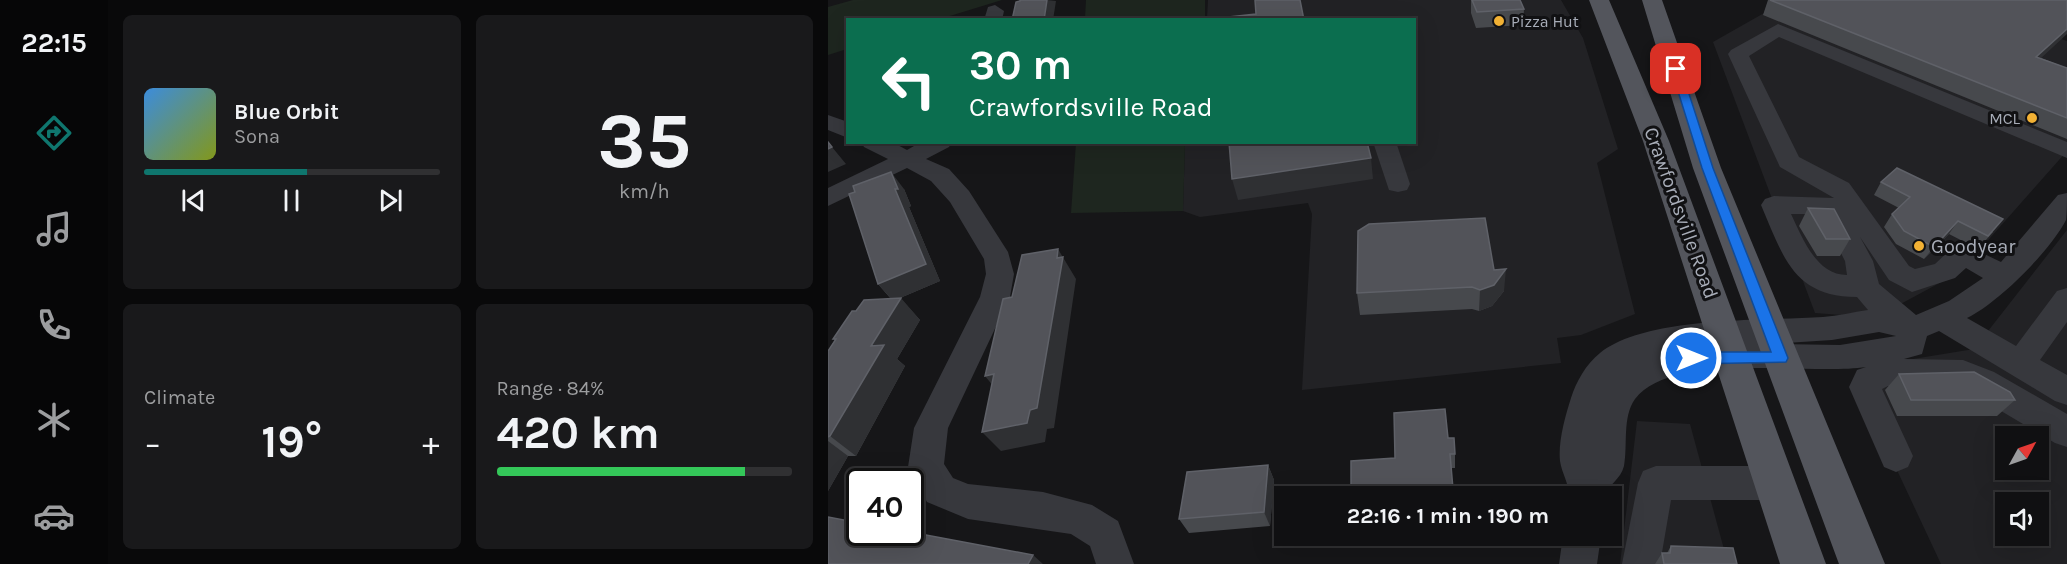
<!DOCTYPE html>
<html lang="en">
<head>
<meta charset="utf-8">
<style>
  body { margin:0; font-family:Karla,sans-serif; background:#19191b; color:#f1f3f6; height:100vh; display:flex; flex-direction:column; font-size:22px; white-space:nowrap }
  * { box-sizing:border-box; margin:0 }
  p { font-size:20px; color:#9c9d9f }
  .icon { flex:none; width:33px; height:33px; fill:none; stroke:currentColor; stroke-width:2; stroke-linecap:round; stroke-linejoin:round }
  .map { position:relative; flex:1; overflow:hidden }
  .drawer { display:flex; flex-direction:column; gap:15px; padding:15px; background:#09090a; width:720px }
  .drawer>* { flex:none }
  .hud { position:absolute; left:18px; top:18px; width:570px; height:126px; border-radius:0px; box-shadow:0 6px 24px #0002,0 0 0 2px #303032; background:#0b6e4f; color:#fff; overflow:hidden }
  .needle { width:39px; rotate:50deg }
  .fabs { position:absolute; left:1167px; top:426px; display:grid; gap:12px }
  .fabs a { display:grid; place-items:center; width:54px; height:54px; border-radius:0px; background:#101012; box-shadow:0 6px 24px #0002,0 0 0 2px #303032; font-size:30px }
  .speed { position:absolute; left:18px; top:468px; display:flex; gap:12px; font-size:30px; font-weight:700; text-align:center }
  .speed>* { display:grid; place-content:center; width:78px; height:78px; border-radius:50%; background:#101012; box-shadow:0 6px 24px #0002,0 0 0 2px #303032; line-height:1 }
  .speed .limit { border:3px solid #111; border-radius:9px; background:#fff; color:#111 }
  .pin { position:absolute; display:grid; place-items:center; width:51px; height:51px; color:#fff; margin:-26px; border-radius:12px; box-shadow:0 3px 9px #0006 }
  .me { position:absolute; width:66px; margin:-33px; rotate:90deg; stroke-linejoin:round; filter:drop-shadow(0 0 4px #0008) }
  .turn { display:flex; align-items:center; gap:21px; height:126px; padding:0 24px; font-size:27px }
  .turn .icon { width:78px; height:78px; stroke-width:2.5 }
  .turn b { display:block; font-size:42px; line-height:51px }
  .big { font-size:45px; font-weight:700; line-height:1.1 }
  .drawer .tile { flex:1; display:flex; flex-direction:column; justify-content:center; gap:9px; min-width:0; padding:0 21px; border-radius:9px; background:#19191b }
  .drawer .dial { align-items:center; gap:0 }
  .dial b { font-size:78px; line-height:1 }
  .song { display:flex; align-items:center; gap:18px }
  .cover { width:72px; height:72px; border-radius:9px; background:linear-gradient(135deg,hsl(210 70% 55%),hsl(70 70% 35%)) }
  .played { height:6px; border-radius:3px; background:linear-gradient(90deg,#0f766e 55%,#303032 55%) }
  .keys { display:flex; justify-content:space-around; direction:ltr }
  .heat { display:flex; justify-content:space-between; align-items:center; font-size:33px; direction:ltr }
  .charge { height:9px; border-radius:4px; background:linear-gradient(90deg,#34c759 84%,#303032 0) }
  .drawer .tiles { flex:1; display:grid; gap:15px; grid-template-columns:repeat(2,1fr) }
  .trip { position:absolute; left:446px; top:486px; width:348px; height:60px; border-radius:0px; background:#101012; box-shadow:0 6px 24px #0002,0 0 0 2px #303032; font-weight:700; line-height:60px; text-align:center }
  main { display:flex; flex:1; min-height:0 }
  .menu { display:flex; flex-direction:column; width:108px; justify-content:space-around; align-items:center; background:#060607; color:#9c9d9f }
  .menu .icon { width:42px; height:42px }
  .menu .current { color:#0f766e }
  .menu b { font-size:27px; color:#f1f3f6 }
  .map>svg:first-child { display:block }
  .built { fill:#222225; fill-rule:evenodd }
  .green { fill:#1e261f }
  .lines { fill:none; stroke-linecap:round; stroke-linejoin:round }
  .minor { fill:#37383d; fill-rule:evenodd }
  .major { fill:#53555c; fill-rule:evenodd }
  .wall { fill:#47494d }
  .shaded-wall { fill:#2f3033 }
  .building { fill:#525359; stroke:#5f6168; stroke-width:1.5 }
  .route { fill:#1a73e8; stroke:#114b97; stroke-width:1.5 }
  .poi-dot { fill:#f2b134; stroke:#111113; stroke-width:2 }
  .labels { text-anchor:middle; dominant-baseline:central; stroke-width:6; stroke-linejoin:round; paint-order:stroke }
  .far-poi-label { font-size:16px; fill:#a8adb8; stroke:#111113; text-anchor:start }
  .street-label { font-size:20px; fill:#a8adb8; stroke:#111113 }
  .poi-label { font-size:20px; fill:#a8adb8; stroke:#111113; text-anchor:start }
</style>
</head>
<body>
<main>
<nav class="menu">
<b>22:15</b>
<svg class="icon current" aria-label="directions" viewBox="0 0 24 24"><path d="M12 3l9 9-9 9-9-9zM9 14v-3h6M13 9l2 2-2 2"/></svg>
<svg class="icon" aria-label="music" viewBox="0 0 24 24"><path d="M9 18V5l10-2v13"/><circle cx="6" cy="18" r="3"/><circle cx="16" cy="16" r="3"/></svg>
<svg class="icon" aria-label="phone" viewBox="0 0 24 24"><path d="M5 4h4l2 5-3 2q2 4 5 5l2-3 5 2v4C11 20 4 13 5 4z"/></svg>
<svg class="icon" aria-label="climate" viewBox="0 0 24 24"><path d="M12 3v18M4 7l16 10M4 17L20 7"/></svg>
<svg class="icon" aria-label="car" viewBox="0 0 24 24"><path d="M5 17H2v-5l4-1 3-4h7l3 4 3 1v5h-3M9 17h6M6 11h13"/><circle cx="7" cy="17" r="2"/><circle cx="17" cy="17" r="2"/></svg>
</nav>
<section class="drawer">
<div class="tiles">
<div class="tile">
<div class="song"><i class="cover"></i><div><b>Blue Orbit</b><p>Sona</p></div></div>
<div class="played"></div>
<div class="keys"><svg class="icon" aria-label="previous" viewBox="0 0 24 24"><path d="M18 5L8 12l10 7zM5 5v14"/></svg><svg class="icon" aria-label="pause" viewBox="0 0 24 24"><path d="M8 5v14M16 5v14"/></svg><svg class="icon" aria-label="next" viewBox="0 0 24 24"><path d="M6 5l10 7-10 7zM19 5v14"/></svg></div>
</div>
<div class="tile dial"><b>35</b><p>km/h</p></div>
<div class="tile"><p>Climate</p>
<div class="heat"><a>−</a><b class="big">19°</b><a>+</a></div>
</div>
<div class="tile"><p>Range · 84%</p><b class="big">420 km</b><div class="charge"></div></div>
</div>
</section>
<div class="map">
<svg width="1239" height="564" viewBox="0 0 1239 564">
  <rect width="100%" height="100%" fill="#161618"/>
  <path class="built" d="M380,0h353l22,38 35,111 -21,14 38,151 -54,21 -24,3 4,25 -259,27 10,-176 -4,-11 -108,14 -17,-6 2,-68 229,-1v-122l-207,-1z
    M959,0h161l119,41v110l-107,121 -65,35 -41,9 -39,-3 -102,-271z
    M1239,230v334h-126l-83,-177 12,-21 104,-17zM1178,436h32v34h-32zM1178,502h32v34h-32z
    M809,421l53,3 38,140h-108z"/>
  <path class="green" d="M25,0h149l-62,19 -92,1 -1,29 -19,6v-48z
    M258,0h119v19h-120z
    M248,143h109l-2,68 -112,2z"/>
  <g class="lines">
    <path class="minor" d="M167,5l9,6 -2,9h-18l4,-13z
      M950,24l289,118v16l-288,-121 -30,19 50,101 50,26 60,83 6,3 20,-5 18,-17 10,-3 38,18 57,-67 9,-2c0,8 0,20 -1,27 -16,31 -68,83 -99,98l49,28 41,-55 10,-3v34l-27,38 27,15v30l-12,-4 -116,-70 -12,5 -5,18 -18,5 59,1 31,12 73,42v33l-12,-4 -96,-57h-71l-6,3 31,67 -5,11 -12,5 -12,-5 -35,-80 8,-17 9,-3c-59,9 -193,-17 -231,32 -13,18 -7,47 -11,67 -3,13 -16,19 -19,30h-36c0,-13 -7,-22 -9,-35 -2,-19 5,-44 11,-63 5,-16 15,-34 29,-45 46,-37 164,-32 223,-36 15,-1 30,-5 45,-7l-11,-13c-64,0 -74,-41 -96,-92l4,-6 9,-3 60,2 -54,-31 -52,-113 3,-4zM963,214h30l24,47 2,14c-31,0 -45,-38 -56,-61zM1032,237l29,43 23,12 43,-14 11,-10 17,10 -34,23 -33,14 -37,-31 -6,-23zM1051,332l17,4 -56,9 -68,-1 60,-4z
      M0,115l20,7v16l-20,-8z
      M33,142h31l15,8 14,-8h31l-3,5 -23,12 23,10 20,22 39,61 6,22 -4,23 -62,131 -4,36 9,14 15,6 75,8 49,13 26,16 16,43h-38l-6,-18 -19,-12 -103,-15 -41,-17 -19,-35 6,-39 66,-131 6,-23 -2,-15 -34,-57 -19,-21 -24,-13 -79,38v-18l60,-29 -24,-12z
      M545,142h23l14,42 -3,6 -9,2 -9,-2z
      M828,466h120l13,5 5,12 -5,12 -13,5h-105l-11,64h-38l16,-81 5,-12z
      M735,536h38l-4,28h-38z"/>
    <path class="major" d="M761,0h20l60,141 157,423h-46l-137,-423z
      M814,0h20l59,168 164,396h-46l-146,-396z"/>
  </g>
  <path class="wall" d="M643,0h49l4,9 -1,16 -47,3 -5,-15z
    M940,0h299l-26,58 26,10v71l-304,-124z
    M1053,182l112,50 -15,17 -29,-15 -25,25 -28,-15 -12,-17 8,-13 7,-6 -25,-13z
    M76,189l7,17 -2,1 31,74 -40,17 20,22 -23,39 8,7 -49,90h-8l-20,35v-140l7,-11 -2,-1 23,-28 35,-12 -13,-15z
    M980,208l42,31 -10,17h-23l-18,-30z
    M666,270l10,21 -12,15 -13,5 -7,-2 -112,6 -3,-22z
    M1071,374l116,26 -18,16h-100l-12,-26z
    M620,438l7,16v14h-4l2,28h-101l-1,-4 44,-34z
    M440,465l6,15 -4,46 -81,7 -10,-14z
    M843,546l66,18h-82l7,-11h5z"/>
  <path class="shaded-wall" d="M219,0l9,1 -3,19h-9z
    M1239,29v5l-42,39 11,-16z
    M4,147l14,17 -18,8v-23z
    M543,158l2,21 -135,21 -6,-21z
    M63,172l13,17 7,17 -2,1 31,74 -47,20 -15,-17 17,-95z
    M1130,221l-9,13 -25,25 10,-12z
    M230,249l18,30 -22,149 -7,1 -2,13 -44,9 -19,-19 75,-174z
    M678,269l-2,22 -12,15 -13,5 1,-21z
    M73,298l19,22 -23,39 8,7 -49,90 -26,-20 41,-90z
    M166,374l8,23 -17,-21z
    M0,441l20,15 -20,35z
    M440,465l6,15 -4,46 -6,-14z
    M205,555l10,9h-15z"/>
  <path class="building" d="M192,0h27l-3,20h-32l4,-18 4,-1z
    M427,0h45l4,20h-75v-3l27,-3z
    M644,0h48l4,9 -47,3z
    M942,0h297v29l-31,28 31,11v50z
    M0,142l4,5 -4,2z
    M401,142h138l4,16 -139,21z
    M1069,168l106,51 -15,17 -30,-15 -24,26 -30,-16 -12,-17 18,-17 -29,-15z
    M63,172l7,17h-3l31,75 -48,20 -29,-90 6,-2 -2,-6z
    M980,208l26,1 16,30h-24z
    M657,218l9,52 12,-1 -12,16 -14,5 -8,-3 -115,6 1,-62 11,-7z
    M230,249l-1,9 6,-1 -26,151 -7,2 -3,13 -45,9 12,-58 -9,2 18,-77 9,-2 10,-42z
    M73,298l-30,48 13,-1 -54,91 -2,1v-86l8,-12h-3l19,-28h4l8,-11z
    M1146,372l36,20 5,8h-104l-12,-26z
    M617,409l3,29h6l1,16h-5l3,35 -56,5 -1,-6 -45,4v-31l44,-3 -1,-45z
    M440,465l-4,47 -85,7 8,-47z
    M0,517l32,6v9h50l123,23 -5,9h-200z
    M843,546l62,2 4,16h-73l-2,-11h8z"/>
  <path class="route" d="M848,66l5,3 32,99 75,190 -2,4 -95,2 -7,-6 7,-6h80l-69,-184 -31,-99z"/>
  <g class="poi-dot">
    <circle cx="671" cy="21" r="6"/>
    <circle cx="1204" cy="118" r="6"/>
    <circle cx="1091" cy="246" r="6"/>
  </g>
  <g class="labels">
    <g class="far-poi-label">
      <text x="683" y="21">Pizza Hut</text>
      <text x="1192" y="118" text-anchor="end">MCL</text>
    </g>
    <g class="street-label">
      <text transform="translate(853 213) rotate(70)">Crawfordsville Road</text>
    </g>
    <g class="poi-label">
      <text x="1103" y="246">Goodyear</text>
    </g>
  </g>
</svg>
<div class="fabs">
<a><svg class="needle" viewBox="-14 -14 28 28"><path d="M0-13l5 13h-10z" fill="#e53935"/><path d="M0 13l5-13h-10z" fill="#9c9d9f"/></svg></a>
<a><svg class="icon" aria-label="sound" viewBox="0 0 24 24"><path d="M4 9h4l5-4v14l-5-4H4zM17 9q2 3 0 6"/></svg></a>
</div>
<div class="speed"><div class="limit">40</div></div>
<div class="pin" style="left:848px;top:69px;background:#d93025"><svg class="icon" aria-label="arrive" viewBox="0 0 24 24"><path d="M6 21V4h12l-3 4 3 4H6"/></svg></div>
<svg class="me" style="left:863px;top:358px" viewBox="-20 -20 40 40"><circle r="17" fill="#1a73e8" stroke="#fff" stroke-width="3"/><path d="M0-11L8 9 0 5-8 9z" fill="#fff"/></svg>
<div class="trip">22:16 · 1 min · 190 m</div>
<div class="hud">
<div class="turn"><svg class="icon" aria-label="left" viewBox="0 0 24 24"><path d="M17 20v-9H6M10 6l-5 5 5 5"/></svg><div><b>30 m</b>Crawfordsville Road</div></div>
</div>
</div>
</main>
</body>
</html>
